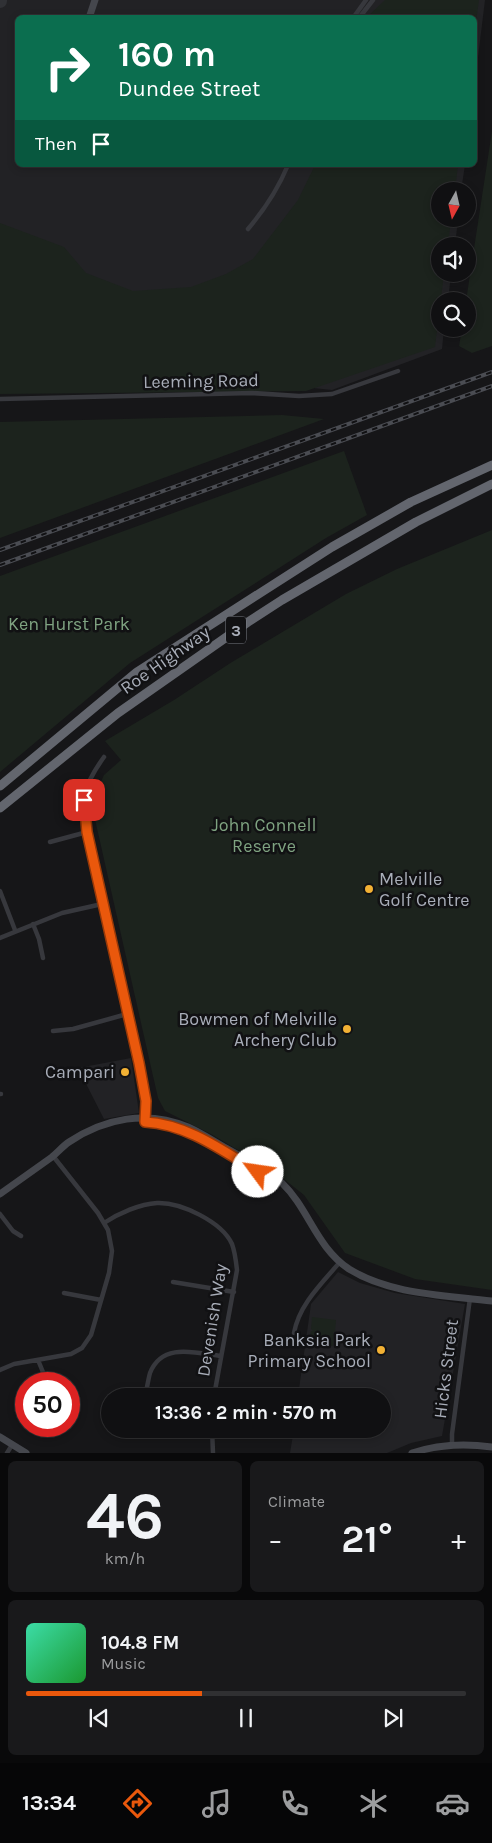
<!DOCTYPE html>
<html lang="en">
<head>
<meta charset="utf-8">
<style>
  body { margin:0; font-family:Karla,sans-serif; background:#19191b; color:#f1f3f6; height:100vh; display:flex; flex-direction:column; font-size:19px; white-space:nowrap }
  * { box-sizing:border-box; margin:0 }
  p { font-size:16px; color:#9c9d9f }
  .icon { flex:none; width:28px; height:28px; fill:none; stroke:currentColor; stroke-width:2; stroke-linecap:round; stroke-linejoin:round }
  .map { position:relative; height:1453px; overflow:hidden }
  .details { display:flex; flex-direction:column; gap:8px; padding:8px; background:#09090a; flex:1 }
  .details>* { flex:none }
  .top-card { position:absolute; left:15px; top:15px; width:462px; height:152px; border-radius:8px; box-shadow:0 2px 8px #0003,0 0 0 1px #303032; background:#0b6e4f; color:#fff; overflow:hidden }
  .needle { width:32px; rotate:188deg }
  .buttons { position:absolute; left:431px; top:182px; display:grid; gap:10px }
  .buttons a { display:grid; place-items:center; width:45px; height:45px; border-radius:50%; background:#101012; box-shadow:0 2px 8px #0003,0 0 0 1px #303032; font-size:25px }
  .speed { position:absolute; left:15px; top:1372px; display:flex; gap:10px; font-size:25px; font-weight:700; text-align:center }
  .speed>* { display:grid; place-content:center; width:65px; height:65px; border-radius:50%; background:#101012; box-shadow:0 2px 8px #0003,0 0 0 1px #303032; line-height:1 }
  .speed .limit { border:8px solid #d22; background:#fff; color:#111 }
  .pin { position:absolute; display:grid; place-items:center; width:42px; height:42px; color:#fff; margin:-21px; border-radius:10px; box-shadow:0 2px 8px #0006 }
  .me { position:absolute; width:55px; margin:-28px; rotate:301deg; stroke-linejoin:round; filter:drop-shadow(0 0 4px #0008) }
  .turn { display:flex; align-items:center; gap:18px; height:105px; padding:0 20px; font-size:22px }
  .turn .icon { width:65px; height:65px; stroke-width:2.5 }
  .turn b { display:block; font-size:35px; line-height:42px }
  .then { display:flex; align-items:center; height:48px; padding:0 20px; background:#0003; gap:10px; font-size:19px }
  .big { font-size:38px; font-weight:700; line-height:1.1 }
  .details .card { flex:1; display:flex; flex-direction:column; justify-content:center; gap:8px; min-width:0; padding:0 18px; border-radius:8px; background:#19191b }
  .details .dial { align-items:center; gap:0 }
  .dial b { font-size:65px; line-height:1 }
  .song { display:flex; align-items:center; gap:15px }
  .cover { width:60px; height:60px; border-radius:8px; background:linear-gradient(135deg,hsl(160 70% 55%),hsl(130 70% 35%)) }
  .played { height:5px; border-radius:2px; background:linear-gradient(90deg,#ea580c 40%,#303032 40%) }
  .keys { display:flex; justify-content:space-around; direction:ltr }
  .heat { display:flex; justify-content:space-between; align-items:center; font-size:28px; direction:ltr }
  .details .tiles { flex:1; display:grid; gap:8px; grid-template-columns:1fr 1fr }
  .card:last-child { grid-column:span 2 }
  .trip { position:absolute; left:101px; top:1388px; width:290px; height:50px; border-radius:25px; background:#101012; box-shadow:0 2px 8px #0003,0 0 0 1px #303032; font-weight:700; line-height:50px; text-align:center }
  .dock { display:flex; height:80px; justify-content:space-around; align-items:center; background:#060607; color:#9c9d9f }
  .dock .icon { width:35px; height:35px }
  .dock .active { color:#ea580c }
  .dock b { font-size:22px; color:#f1f3f6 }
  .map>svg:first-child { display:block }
  .built { fill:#222225 }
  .green { fill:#1c231d }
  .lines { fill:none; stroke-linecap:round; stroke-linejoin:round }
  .taxiway { stroke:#303135; stroke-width:14 }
  .street { stroke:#37383d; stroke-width:4.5 }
  .secondary { stroke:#45474d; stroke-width:7 }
  .highway { stroke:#63666e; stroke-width:9 }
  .rail-casing { stroke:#4a4c52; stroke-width:4 }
  .rail { stroke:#111113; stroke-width:2; stroke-dasharray:5.5; stroke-linecap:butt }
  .route-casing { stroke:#983908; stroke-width:12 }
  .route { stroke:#ea580c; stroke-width:9 }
  .poi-dot { fill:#f2b134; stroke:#111113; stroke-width:2 }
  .labels { text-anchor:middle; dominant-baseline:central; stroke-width:5; stroke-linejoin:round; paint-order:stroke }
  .shield { fill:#111113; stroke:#7b7e86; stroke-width:1 }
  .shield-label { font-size:16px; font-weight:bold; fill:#a8adb8 }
  .street-label { font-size:18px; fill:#a8adb8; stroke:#111113 }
  .park-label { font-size:18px; fill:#7fa381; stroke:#111113 }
  .poi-label { font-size:18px; fill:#a8adb8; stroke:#111113; text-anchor:end }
</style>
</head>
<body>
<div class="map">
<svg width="492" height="1453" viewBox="0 0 492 1453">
  <rect width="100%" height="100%" fill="#161618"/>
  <path class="built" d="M0,0h485l-10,82v-64h-457v147h447l-4,26h-21v28h18l-3,27h-15v28h11l-3,27h-8v28h4l-2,20 -110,41 -47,-5 -285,7z
    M131,1058l8,55 -35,6 -26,-51z
    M338,1272l22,11 35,10 70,11 -23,132 -31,7 -24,10h-97l4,-24h88v-33h-84l13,-92z"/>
  <path class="green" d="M385,0h94l-4,29v-11l-108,-1z
    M492,131v215l-20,7 -13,-7 3,-17h6v-28h-2z
    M315,165h143l-3,26h-15v28h11l-3,27h-8v28h4l-9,73 -129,44 -306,3v-171l64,24 22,26 47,18 58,-4 35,-13 27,-15 45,-59z
    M282,415l42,4 -324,119v-116z
    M344,451l23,64 -41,23 -196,125 -130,109v-196z
    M492,530v760l-77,-11 -70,-26 -41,-58 -29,-23 -64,-38 -46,-23 -7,-13 -64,-283 5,-29 5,-11 17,-15 -16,-19 69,-41 58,-38 114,-68 51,-25z
    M312,1317l24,3 -1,12h-2l1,2 -1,12 -24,-3 2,-12h2l-2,-2z"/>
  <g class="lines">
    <path class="taxiway" d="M0,1v-1"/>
    <path class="street" d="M353,18l13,-18
      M359,18l14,-18
      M248,229c17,-20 30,-40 40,-64
      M0,399l252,-6 47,3 33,-2 66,-23
      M104,757c-8,11 -16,23 -19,37 -5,23 5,51 10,75 10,48 21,96 32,145 8,35 21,72 18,108
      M50,842l37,-10
      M0,891l15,39
      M33,924l6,15 4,19
      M0,938l62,-25 40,-9
      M53,1031l20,-2 54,-15
      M0,1094h1
      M0,1214l13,17 8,5
      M104,1223c15,-10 36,-19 53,-20 24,-1 65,19 75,41 3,8 4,17 5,26l-23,126
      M173,1282l61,10
      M64,1293l37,7
      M294,1333c5,-28 27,-49 46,-71
      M38,1360l7,17 6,7
      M0,1370l14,-6 57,-10 11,-6 9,-13 18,-62 3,-22 -4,-21 -10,-17 -45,-57
      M215,1390l39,6
      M145,1396c2,-7 3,-16 5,-23 12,-31 46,-20 71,-17
      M69,1397h2
      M212,1429l1,24
      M452,1444v-10l18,-136
      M7,1453l5,-8"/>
    <path class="secondary" d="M89,18l6,-18
      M0,1194c17,-12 35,-25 52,-37 6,-5 11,-11 17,-15 36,-24 78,-32 119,-15 13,6 24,13 36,20 19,11 42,21 58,36 27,26 34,64 67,86 42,26 96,26 143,32
      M0,1437l26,16
      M412,1453c27,-9 52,-10 80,-6"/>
    <path class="highway" d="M0,786l137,-114 195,-125 79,-45 81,-37
      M0,808l118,-95 130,-91 34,-22 134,-78 76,-38"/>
    <g class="rail-casing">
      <path id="rail" d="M0,550l492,-178
        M0,565l492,-179"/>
    </g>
    <use href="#rail" class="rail"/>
  </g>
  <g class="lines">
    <g class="route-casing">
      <path id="route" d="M84,800l3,32 52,231 7,38 -1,21c42,2 78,29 113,50"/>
    </g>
    <use href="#route" class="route"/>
  </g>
  <g class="poi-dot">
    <circle cx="369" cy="889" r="5"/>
    <circle cx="347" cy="1029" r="5"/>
    <circle cx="125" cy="1072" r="5"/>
    <circle cx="381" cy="1350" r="5"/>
  </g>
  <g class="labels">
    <rect class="shield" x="226" y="616.5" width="20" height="27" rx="4"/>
    <g class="shield-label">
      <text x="236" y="630">3</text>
    </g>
    <g class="street-label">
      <text transform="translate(201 381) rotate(-1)">Leeming Road</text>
      <text transform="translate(165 660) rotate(-35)">Roe Highway</text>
      <text transform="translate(212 1320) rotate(-81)">Devenish Way</text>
      <text transform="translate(446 1369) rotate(-83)">Hicks Street</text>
    </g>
    <g class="park-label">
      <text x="69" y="624">Ken Hurst Park</text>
      <text x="264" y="825">John Connell<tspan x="264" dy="21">Reserve</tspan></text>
    </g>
    <g class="poi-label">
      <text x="379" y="879" text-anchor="start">Melville<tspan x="379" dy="21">Golf Centre</tspan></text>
      <text x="337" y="1019">Bowmen of Melville<tspan x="337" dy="21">Archery Club</tspan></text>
      <text x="115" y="1072">Campari</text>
      <text x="371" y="1340">Banksia Park<tspan x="371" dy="21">Primary School</tspan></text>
    </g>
  </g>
</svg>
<div class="buttons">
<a><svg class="needle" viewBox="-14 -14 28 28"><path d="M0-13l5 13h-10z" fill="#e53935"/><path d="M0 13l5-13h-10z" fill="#9c9d9f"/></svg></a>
<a><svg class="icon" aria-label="sound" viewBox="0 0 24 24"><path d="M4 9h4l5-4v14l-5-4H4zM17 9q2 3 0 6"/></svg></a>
<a><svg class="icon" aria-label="search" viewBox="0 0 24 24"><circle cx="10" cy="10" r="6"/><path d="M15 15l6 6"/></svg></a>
</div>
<div class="speed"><div class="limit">50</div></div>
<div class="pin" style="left:84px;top:800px;background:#d93025"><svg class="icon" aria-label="arrive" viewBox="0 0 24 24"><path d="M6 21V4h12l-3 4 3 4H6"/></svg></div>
<svg class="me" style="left:258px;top:1172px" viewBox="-20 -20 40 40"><circle r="19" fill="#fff"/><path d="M0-13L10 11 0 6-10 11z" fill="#ea580c"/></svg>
<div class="trip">13:36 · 2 min · 570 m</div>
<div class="top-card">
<div class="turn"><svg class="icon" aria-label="right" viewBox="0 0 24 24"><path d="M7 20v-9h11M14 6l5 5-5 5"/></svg><div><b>160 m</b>Dundee Street</div></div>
<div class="then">Then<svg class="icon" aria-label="arrive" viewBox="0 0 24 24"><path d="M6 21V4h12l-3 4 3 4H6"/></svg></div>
</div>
</div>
<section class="details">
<div class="tiles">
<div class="card dial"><b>46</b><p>km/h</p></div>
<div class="card"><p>Climate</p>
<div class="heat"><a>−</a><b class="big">21°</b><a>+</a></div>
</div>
<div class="card">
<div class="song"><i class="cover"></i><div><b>104.8 FM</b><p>Music</p></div></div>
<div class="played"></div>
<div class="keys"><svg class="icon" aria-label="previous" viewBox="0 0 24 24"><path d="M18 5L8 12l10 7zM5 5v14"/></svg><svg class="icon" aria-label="pause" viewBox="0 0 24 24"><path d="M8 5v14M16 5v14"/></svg><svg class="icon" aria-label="next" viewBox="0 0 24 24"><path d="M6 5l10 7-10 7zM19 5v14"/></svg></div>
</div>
</div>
</section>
<nav class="dock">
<b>13:34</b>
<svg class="icon active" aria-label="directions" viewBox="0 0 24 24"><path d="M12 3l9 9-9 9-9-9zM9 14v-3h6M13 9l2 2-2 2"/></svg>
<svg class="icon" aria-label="music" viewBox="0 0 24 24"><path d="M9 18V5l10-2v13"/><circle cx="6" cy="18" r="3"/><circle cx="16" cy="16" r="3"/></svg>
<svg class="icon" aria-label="phone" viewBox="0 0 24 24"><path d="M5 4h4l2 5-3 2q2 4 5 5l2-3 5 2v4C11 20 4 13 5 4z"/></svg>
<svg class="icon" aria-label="climate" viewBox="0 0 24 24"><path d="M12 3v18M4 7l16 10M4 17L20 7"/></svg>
<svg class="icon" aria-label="car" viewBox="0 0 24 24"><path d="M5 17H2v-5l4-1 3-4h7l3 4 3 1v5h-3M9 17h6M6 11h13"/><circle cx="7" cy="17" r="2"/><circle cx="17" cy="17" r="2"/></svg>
</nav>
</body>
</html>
